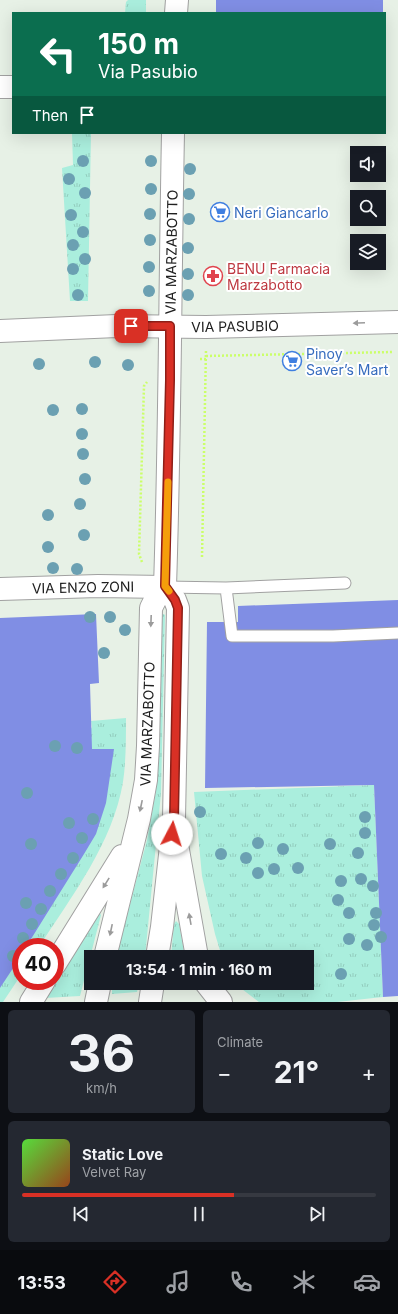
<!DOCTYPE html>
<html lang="en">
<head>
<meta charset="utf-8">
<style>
  body { margin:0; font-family:Inter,sans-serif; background:#242831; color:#f1f3f6; height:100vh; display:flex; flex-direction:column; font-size:15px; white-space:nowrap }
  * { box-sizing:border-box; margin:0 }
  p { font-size:13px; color:#9ea1a6 }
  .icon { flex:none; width:22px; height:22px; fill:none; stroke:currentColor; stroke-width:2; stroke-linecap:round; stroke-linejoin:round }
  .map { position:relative; height:1002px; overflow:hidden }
  .details { display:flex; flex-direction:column; gap:8px; padding:8px; background:#0d0f14; flex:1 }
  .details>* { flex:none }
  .top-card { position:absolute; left:12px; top:12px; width:374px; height:122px; border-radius:0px; box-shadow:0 4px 16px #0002; background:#0b6e4f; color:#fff; overflow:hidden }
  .tools { position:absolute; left:350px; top:146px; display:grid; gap:8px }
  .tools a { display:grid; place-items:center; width:36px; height:36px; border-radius:0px; background:#171b24; box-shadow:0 4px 16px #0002; font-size:20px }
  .speed { position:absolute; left:12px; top:938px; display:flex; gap:8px; font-size:20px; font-weight:700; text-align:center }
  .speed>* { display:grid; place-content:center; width:52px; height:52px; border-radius:50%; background:#171b24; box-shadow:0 4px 16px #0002; line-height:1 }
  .speed .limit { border:6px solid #d22; background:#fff; color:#111 }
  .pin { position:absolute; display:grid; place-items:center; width:34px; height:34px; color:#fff; margin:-17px; border-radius:8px; box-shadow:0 2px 6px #0006 }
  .me { position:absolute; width:44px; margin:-22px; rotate:5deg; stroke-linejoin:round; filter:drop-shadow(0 0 3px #0008) }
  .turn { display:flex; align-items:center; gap:14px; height:84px; padding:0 20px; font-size:18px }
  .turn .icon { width:52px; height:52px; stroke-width:2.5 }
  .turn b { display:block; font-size:28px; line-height:34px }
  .then { display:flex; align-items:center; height:38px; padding:0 20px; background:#0003; gap:8px; font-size:15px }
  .big { font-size:30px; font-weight:700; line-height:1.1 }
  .details .card { flex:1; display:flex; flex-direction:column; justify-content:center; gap:6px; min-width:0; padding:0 14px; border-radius:6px; background:#242831 }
  .details .dial { align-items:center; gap:0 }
  .dial b { font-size:52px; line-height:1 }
  .song { display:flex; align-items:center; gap:12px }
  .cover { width:48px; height:48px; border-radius:6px; background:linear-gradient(135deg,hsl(110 70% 55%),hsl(20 70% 35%)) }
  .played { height:4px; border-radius:2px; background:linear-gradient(90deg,#d93025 60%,#363941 60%) }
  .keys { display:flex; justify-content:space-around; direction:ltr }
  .heat { display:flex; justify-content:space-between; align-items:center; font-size:22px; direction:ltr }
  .details .tiles { flex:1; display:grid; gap:8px; grid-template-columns:1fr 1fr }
  .card:last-child { grid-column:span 2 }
  .trip { position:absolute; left:84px; top:950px; width:230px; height:40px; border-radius:0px; background:#171b24; box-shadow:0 4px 16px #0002; font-weight:700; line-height:40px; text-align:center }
  .menu { display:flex; height:64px; justify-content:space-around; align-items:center; background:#090b0e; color:#9ea1a6 }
  .menu .icon { width:28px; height:28px }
  .menu .current { color:#d93025 }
  .menu b { font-size:18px; color:#f1f3f6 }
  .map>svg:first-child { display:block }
  .grass { fill:url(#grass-tufts) }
  .pitch { fill:#808ee4 }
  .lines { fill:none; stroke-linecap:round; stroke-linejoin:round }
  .service-casing { stroke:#a1a1a1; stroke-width:13 }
  .minor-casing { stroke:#a1a1a1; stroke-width:24 }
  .tertiary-casing { stroke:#a1a1a1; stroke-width:24 }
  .path { stroke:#cbff69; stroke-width:2.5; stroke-dasharray:2 2; stroke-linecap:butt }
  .service { stroke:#fff; stroke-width:11 }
  .minor { stroke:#fff; stroke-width:22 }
  .tertiary { stroke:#fff; stroke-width:22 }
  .tree { fill:#6ba0b2 }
  .oneway { fill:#9b9b9b }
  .route-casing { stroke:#8d1f18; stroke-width:10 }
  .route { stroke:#d93025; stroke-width:7 }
  .slow { stroke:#f59e0b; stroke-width:7 }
  .labels { text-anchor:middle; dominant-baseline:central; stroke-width:4; stroke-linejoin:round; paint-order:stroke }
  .shop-label { font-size:14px; fill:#366cbe; stroke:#fff; text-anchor:start }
  .street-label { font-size:14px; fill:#202020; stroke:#fff }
  .health-label { font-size:14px; fill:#be3a42; stroke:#fff; text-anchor:start }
</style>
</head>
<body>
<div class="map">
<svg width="398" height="1002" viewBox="0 0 398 1002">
  <defs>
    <pattern id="grass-tufts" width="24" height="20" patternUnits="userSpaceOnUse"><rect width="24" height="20" fill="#aed"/><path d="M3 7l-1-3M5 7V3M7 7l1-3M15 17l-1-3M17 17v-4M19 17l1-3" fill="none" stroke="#92ccbd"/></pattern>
  </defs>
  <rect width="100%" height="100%" fill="#e7f1e6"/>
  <path class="grass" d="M128,0h18v13h-21l1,-11z
    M72,133h19l-3,168h-18l-8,-133 11,-3z
    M163,614l2,1 -4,178 -16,164h-29l31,-117 9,-49 5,-176z
    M126,718c0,22 0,44 -3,64 -10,61 -52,115 -84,165h-18v28l-18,27h-3v-114l92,-161 -1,-6z
    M374,785l9,212 -46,5h-78l-25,-19h73v-26h-85l-7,-23 -13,-58 -8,-84z
    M99,912l2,3 -21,81 -35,2z
    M176,921l3,3 6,33h-14l3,-33z
    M112,983h27l-2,9 -25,2z
    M169,983h22l3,5 -26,2z"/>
  <path class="pitch" d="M216,0h167v13h-167z
    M398,600v396l-15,1 -9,-212 -169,3 2,-166h31v-16z
    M96,614l3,69 -9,1 2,65h22l-8,54 -10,31 -12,20 -58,93h-5v9l-21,32v-370z"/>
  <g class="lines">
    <g class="service-casing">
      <path id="service" d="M165,587l61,1 119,-5
        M226,588l6,48h101l65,-3"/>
    </g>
    <g class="minor-casing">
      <path id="minor" d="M0,87h13
        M0,589l98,-3 67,1"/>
    </g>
    <g class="tertiary-casing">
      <path id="tertiary" d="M176,13l1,-13
        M0,331l117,-5 89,1 192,-5
        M178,850l19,107
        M105,957l34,-138 7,-39 2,-34 3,-138 4,-8 10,-13
        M157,957l5,-30 12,-108 4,-211 -3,-8 -10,-13c5,-152 5,-303 8,-454
        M55,964l67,-108
        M206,983l15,19
        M31,1002l13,-21
        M96,1002l4,-19
        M150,1002l3,-19"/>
    </g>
    <path class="path" d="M206,356l186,-4
      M200,359h6
      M202,557l4,-208
      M142,562l-3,-8 5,-168 3,-4"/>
    <use href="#service" class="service"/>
    <use href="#minor" class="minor"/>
    <use href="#tertiary" class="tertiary"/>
  </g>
  <g class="tree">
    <circle cx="83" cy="161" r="6"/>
    <circle cx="151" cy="161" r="6"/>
    <circle cx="190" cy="169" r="6"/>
    <circle cx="69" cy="179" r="6"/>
    <circle cx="151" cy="189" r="6"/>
    <circle cx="85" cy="193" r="6"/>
    <circle cx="189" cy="194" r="6"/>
    <circle cx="150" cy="214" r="6"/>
    <circle cx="71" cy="215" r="6"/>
    <circle cx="189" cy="219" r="6"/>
    <circle cx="83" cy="232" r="6"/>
    <circle cx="150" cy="240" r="6"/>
    <circle cx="73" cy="245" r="6"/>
    <circle cx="188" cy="248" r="6"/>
    <circle cx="85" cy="259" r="6"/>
    <circle cx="149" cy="267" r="6"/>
    <circle cx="73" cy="269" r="6"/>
    <circle cx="188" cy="274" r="6"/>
    <circle cx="149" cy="291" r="6"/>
    <circle cx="78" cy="295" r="6"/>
    <circle cx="188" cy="295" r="6"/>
    <circle cx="95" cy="362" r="6"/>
    <circle cx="39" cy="364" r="6"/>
    <circle cx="128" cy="365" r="6"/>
    <circle cx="82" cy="409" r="6"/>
    <circle cx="53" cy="410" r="6"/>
    <circle cx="82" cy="434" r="6"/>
    <circle cx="83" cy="454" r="6"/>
    <circle cx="85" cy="479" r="6"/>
    <circle cx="80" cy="504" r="6"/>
    <circle cx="48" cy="515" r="6"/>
    <circle cx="84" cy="535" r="6"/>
    <circle cx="48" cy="547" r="6"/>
    <circle cx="53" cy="568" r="6"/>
    <circle cx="77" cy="569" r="6"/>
    <circle cx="90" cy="617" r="6"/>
    <circle cx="110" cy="617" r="6"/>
    <circle cx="125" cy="630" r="6"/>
    <circle cx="104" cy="653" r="6"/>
    <circle cx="55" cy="746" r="6"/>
    <circle cx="77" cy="748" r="6"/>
    <circle cx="27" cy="793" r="6"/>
    <circle cx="200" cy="812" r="6"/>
    <circle cx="365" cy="817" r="6"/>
    <circle cx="93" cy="819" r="6"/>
    <circle cx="69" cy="823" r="6"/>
    <circle cx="365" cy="833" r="6"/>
    <circle cx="82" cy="838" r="6"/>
    <circle cx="258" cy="843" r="6"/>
    <circle cx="31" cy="844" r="6"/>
    <circle cx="330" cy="844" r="6"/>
    <circle cx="283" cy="849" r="6"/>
    <circle cx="358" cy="853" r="6"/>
    <circle cx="221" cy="854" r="6"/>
    <circle cx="73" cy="858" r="6"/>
    <circle cx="246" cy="858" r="6"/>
    <circle cx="298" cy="868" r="6"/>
    <circle cx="274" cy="869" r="6"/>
    <circle cx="258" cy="873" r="6"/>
    <circle cx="61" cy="874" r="6"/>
    <circle cx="361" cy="879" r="6"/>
    <circle cx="341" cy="881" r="6"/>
    <circle cx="373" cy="886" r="6"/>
    <circle cx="50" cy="891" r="6"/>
    <circle cx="338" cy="900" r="6"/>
    <circle cx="26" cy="903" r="6"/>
    <circle cx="41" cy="909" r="6"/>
    <circle cx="349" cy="913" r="6"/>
    <circle cx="376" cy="913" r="6"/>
    <circle cx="32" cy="924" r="6"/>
    <circle cx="374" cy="925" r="6"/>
    <circle cx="381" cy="937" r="6"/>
    <circle cx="23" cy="938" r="6"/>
    <circle cx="349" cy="939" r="6"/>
    <circle cx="367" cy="945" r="6"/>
    <circle cx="13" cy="956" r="6"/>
    <circle cx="341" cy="974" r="6"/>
  </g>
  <defs><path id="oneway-solid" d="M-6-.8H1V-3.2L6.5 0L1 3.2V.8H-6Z"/></defs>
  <g class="oneway">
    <use href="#oneway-solid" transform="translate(359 323) rotate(178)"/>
    <use href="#oneway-solid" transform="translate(151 621) rotate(92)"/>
    <use href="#oneway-solid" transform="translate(141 806) rotate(102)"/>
    <use href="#oneway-solid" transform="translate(106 883) rotate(122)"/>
    <use href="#oneway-solid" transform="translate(190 919) rotate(-100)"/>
    <use href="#oneway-solid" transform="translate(111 930) rotate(102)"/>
  </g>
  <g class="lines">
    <g class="route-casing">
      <path id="route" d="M131,326h39v54l-5,206 10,14 3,8 -4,211 -2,15"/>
    </g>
    <use href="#route" class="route"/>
    <path class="slow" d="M168,482l-3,104 4,5"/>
  </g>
  <defs>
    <g id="supermarket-ring" transform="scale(1)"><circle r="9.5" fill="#fff" stroke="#3f7fe0" stroke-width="1.5"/><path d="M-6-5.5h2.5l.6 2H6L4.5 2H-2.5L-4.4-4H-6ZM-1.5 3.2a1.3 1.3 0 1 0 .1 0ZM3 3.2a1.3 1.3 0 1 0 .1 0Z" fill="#3f7fe0"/></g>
    <g id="pharmacy-ring" transform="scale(1)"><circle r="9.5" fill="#fff" stroke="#e0444e" stroke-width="1.5"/><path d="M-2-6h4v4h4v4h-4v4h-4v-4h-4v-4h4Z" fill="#e0444e"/></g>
  </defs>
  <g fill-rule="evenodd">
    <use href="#supermarket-ring" x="220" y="212"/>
    <use href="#pharmacy-ring" x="213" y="276"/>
    <use href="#supermarket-ring" x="292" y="361"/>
  </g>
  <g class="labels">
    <g class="shop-label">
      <text x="234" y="212">Neri Giancarlo</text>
      <text x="306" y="353">Pinoy<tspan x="306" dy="16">Saver’s Mart</tspan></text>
    </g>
    <g class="street-label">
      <text transform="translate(171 252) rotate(-89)">VIA MARZABOTTO</text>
      <text transform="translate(235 326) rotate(-1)">VIA PASUBIO</text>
      <text transform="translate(83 587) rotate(-1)">VIA ENZO ZONI</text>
      <text transform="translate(147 724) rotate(-88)">VIA MARZABOTTO</text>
    </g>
    <g class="health-label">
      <text x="227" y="268">BENU Farmacia<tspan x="227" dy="16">Marzabotto</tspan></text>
    </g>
  </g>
</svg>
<div class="tools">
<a><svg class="icon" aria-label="sound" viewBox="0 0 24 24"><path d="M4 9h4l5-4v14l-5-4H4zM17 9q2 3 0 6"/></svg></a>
<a><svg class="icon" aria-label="search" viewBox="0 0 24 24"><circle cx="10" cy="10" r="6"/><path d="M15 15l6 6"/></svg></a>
<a><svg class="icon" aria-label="layers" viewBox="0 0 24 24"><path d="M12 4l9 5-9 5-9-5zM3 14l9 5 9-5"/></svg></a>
</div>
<div class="speed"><div class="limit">40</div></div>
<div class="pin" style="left:131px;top:326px;background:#d93025"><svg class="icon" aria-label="arrive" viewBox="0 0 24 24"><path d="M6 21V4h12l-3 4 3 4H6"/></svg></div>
<svg class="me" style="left:172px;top:834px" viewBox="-20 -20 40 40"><circle r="19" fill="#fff"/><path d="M0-13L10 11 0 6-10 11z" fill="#d93025"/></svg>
<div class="trip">13:54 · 1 min · 160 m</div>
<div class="top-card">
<div class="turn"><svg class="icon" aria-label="left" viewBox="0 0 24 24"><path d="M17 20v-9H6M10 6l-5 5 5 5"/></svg><div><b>150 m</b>Via Pasubio</div></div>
<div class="then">Then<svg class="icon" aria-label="arrive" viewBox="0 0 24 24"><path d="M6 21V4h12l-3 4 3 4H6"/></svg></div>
</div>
</div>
<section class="details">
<div class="tiles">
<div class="card dial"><b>36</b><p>km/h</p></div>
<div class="card"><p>Climate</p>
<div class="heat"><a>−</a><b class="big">21°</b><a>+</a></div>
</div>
<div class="card">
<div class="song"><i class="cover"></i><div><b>Static Love</b><p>Velvet Ray</p></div></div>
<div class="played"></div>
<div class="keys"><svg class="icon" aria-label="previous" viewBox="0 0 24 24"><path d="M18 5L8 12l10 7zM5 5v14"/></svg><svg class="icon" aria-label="pause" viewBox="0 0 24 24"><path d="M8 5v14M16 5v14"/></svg><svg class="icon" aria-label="next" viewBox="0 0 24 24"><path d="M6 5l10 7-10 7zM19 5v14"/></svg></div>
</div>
</div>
</section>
<nav class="menu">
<b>13:53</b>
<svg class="icon current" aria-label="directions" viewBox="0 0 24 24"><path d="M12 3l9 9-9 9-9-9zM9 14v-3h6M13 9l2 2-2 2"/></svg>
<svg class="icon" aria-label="music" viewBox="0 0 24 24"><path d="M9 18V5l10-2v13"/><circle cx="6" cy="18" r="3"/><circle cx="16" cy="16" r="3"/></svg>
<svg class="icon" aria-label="phone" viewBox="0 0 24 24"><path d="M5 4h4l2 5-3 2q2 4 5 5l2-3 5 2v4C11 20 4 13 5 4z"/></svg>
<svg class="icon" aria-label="climate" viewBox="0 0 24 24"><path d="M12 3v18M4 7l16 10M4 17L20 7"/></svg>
<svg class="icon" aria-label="car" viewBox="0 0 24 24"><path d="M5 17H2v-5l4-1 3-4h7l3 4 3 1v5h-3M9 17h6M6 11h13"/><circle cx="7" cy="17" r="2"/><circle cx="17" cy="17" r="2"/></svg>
</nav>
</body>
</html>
